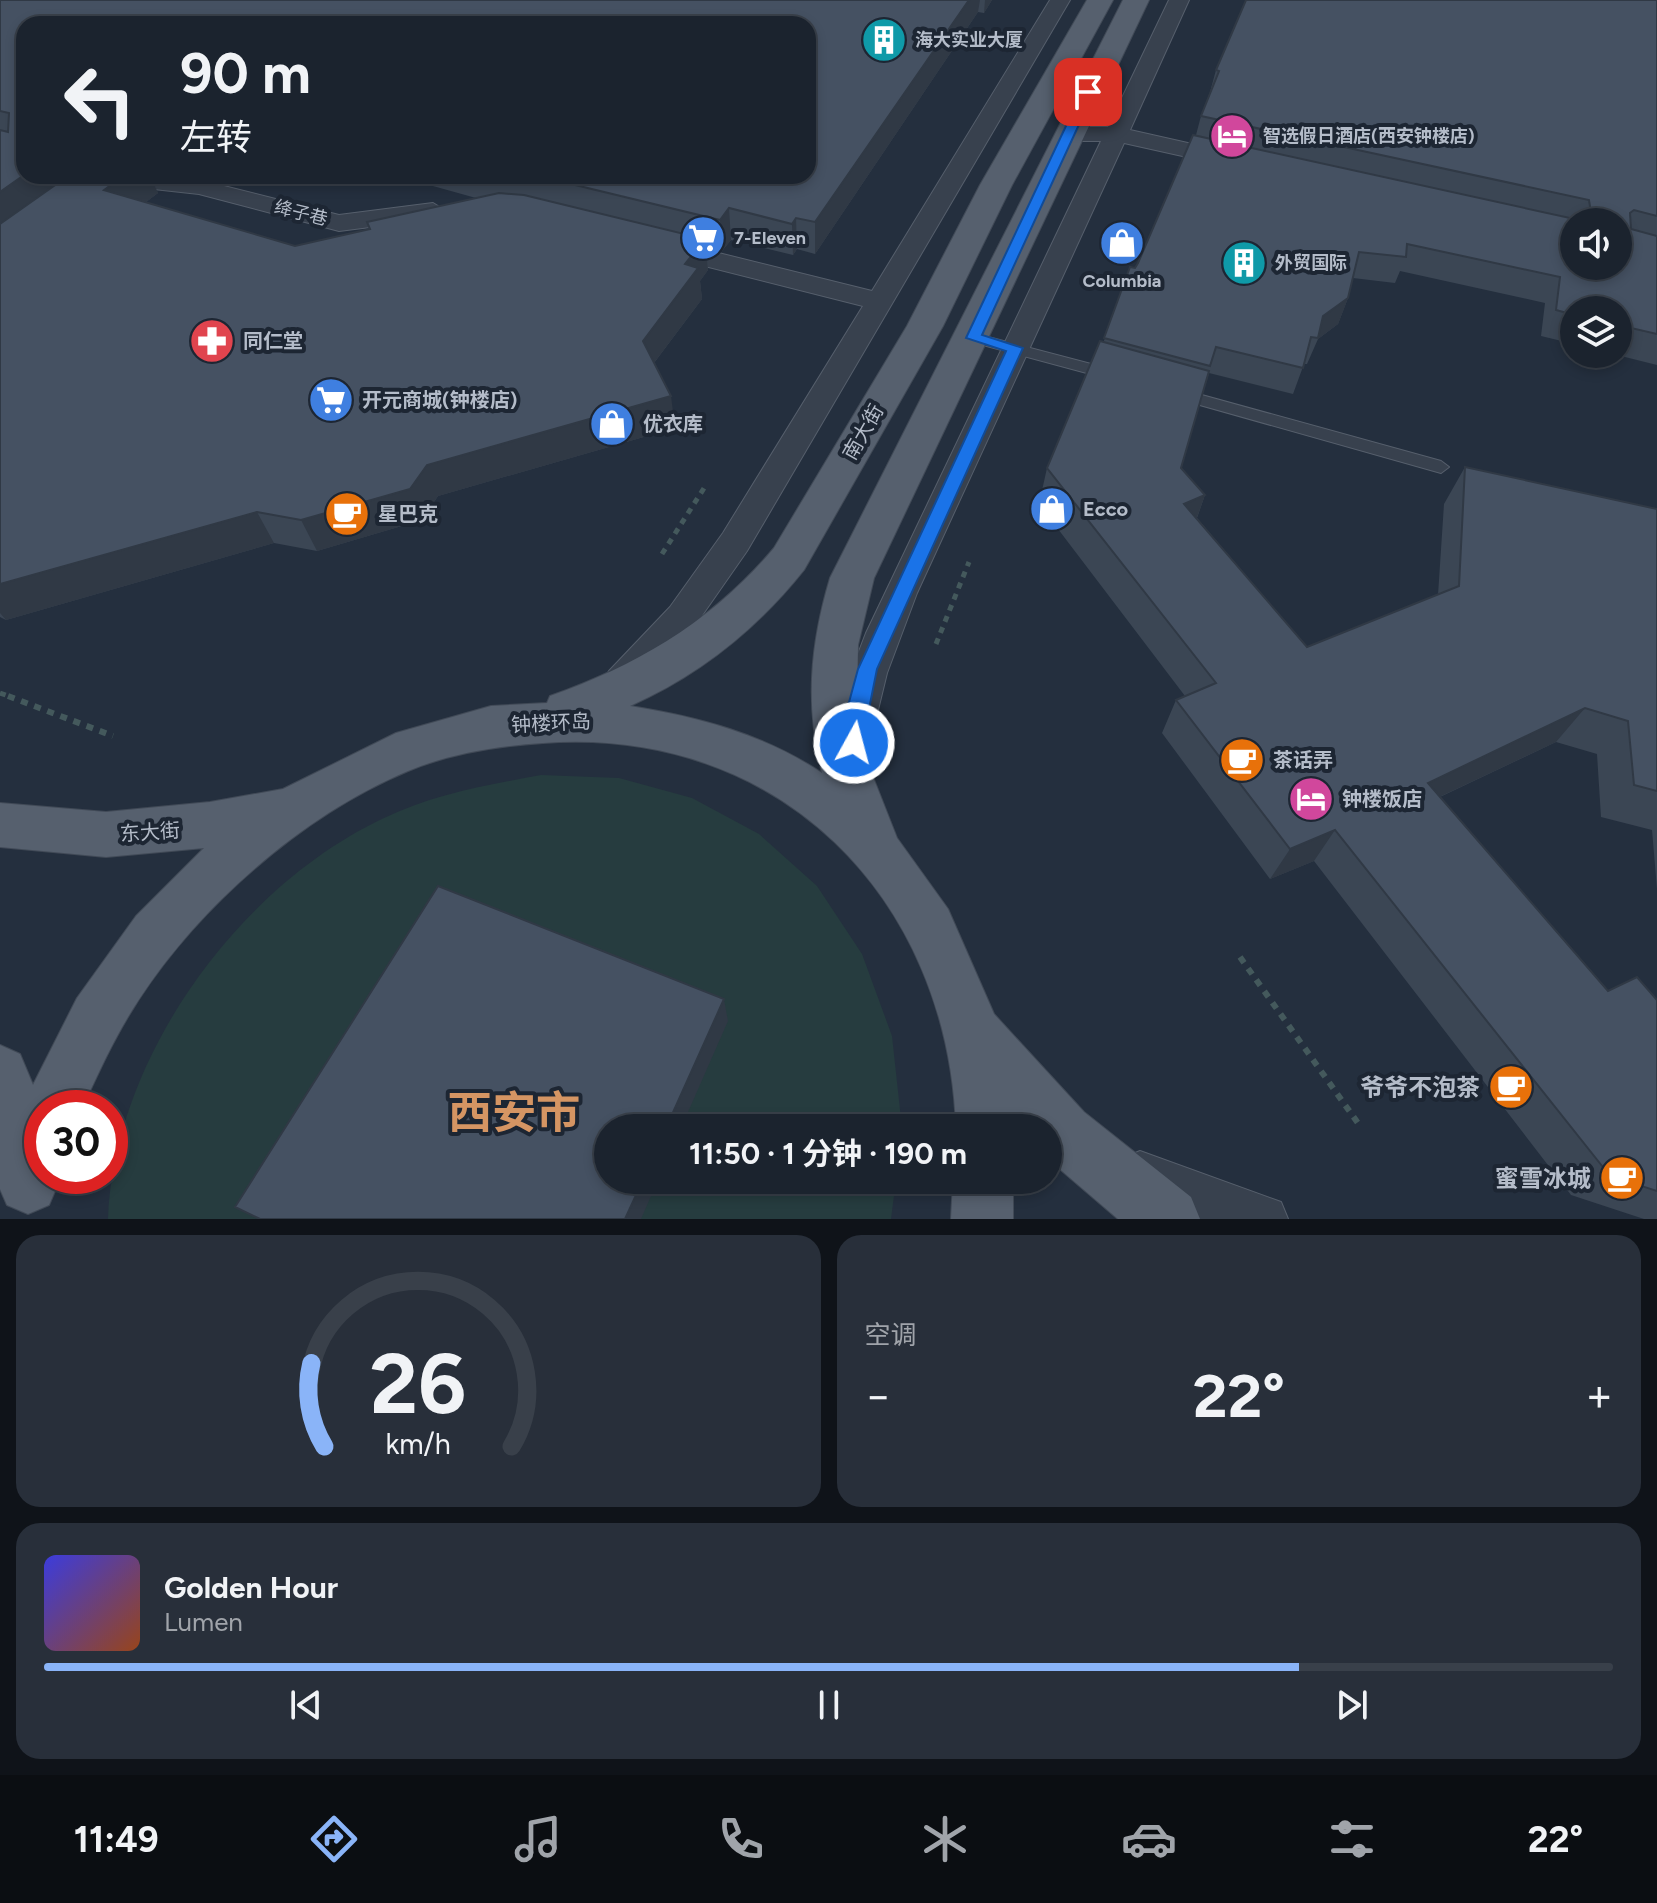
<!DOCTYPE html>
<html lang="zh">
<head>
<meta charset="utf-8">
<style>
  body { margin:0; font-family:Figtree,"Noto Sans SC",sans-serif; background:#282f3a; color:#f1f3f6; height:100vh; display:flex; flex-direction:column; font-size:30px; white-space:nowrap }
  * { box-sizing:border-box; margin:0 }
  p { font-size:26px; color:#a0a4aa }
  .icon { flex:none; width:44px; height:44px; fill:none; stroke:currentColor; stroke-width:2; stroke-linecap:round; stroke-linejoin:round }
  .map { position:relative; height:1219px; overflow:hidden }
  .drawer { display:flex; flex-direction:column; gap:16px; padding:16px; background:#0f1319; flex:1 }
  .drawer>* { flex:none }
  .banner { position:absolute; left:16px; top:16px; width:800px; height:168px; border-radius:24px; box-shadow:0 4px 12px #0003,0 0 0 2px #39404a; background:#1b232e; color:#f1f3f6; overflow:hidden }
  .fabs { position:absolute; left:1560px; top:208px; display:grid; gap:16px }
  .fabs a { display:grid; place-items:center; width:72px; height:72px; border-radius:50%; background:#1b232e; box-shadow:0 4px 12px #0003,0 0 0 2px #39404a; font-size:40px }
  .speed { position:absolute; left:24px; top:1090px; display:flex; gap:16px; font-size:40px; font-weight:700; text-align:center }
  .speed>* { display:grid; place-content:center; width:104px; height:104px; border-radius:50%; background:#1b232e; box-shadow:0 4px 12px #0003,0 0 0 2px #39404a; line-height:1 }
  .speed .limit { border:12px solid #d22; background:#fff; color:#111 }
  .pin { position:absolute; display:grid; place-items:center; width:68px; height:68px; color:#fff; margin:-34px; border-radius:16px; box-shadow:0 4px 12px #0006 }
  .me { position:absolute; width:88px; margin:-44px; rotate:7deg; stroke-linejoin:round; filter:drop-shadow(0 0 6px #0008) }
  .turn { display:flex; align-items:center; gap:28px; height:168px; padding:0 32px; font-size:36px }
  .turn .icon { width:104px; height:104px; stroke-width:2.5 }
  .turn b { display:block; font-size:56px; line-height:68px }
  .big { font-size:60px; font-weight:700; line-height:1.1 }
  .drawer .widget { flex:1; display:flex; flex-direction:column; justify-content:center; gap:12px; min-width:0; padding:0 28px; border-radius:24px; background:#282f3a }
  .drawer .dial { align-items:center; gap:0 }
  .dial svg { height:208px; overflow:visible; fill:none; stroke:#39404a; stroke-width:7; stroke-linecap:round; text-anchor:middle }
  .dial text { fill:#f1f3f6; stroke:none }
  .song { display:flex; align-items:center; gap:24px }
  .cover { width:96px; height:96px; border-radius:12px; background:linear-gradient(135deg,hsl(240 70% 55%),hsl(20 70% 35%)) }
  .played { height:8px; border-radius:4px; background:linear-gradient(90deg,#8ab4f8 80%,#39404a 80%) }
  .keys { display:flex; justify-content:space-around; direction:ltr }
  .heat { display:flex; justify-content:space-between; align-items:center; font-size:44px; direction:ltr }
  .drawer .tiles { flex:1; display:grid; gap:16px; grid-template-columns:1fr 1fr }
  .widget:last-child { grid-column:span 2 }
  .trip { position:absolute; left:594px; top:1114px; width:468px; height:80px; border-radius:40px; background:#1b232e; box-shadow:0 4px 12px #0003,0 0 0 2px #39404a; font-weight:700; line-height:80px; text-align:center }
  .dock { display:flex; height:128px; justify-content:space-around; align-items:center; background:#0b0e12; color:#a0a4aa }
  .dock .icon { width:56px; height:56px }
  .dock .selected { color:#8ab4f8 }
  .dock b { font-size:36px; color:#f1f3f6 }
  .map>svg:first-child { display:block }
  .green { fill:#263c3f }
  .lines { fill:none; stroke-linecap:round; stroke-linejoin:round }
  .lane-casing { stroke:#565f6c; stroke-width:2 }
  .street-casing { stroke:#565f6c; stroke-width:2 }
  .primary-casing { stroke:#414a57; stroke-width:2 }
  .path-far1 { stroke:#44595c; stroke-width:5; stroke-dasharray:6 6; stroke-linecap:butt }
  .path { stroke:#44595c; stroke-width:6; stroke-dasharray:7 7; stroke-linecap:butt }
  .lane { fill:#38414e; fill-rule:evenodd }
  .street { fill:#38414e; fill-rule:evenodd }
  .primary { fill:#56606e; fill-rule:evenodd }
  .wall { fill:#3b4654; fill-rule:evenodd }
  .shaded-wall { fill:#303945 }
  .building { fill:#455162; stroke:#303945; stroke-width:2; fill-rule:evenodd }
  .route { fill:#1a73e8; stroke:#114b97; stroke-width:2 }
  .labels { text-anchor:middle; dominant-baseline:central; stroke-width:8; stroke-linejoin:round; paint-order:stroke }
  .far-poi-label { font-size:18px; font-weight:bold; fill:#b4bcc9; stroke:#1d2633; text-anchor:start }
  .far-street-label { font-size:18px; fill:#b4bcc9; stroke:#1d2633 }
  .poi-label { font-size:20px; font-weight:bold; fill:#b4bcc9; stroke:#1d2633; text-anchor:start }
  .street-label { font-size:20px; fill:#b4bcc9; stroke:#1d2633 }
  .near-poi-label { font-size:24px; font-weight:bold; fill:#b4bcc9; stroke:#1d2633; text-anchor:end }
  .near-town-label { font-size:44px; font-weight:bold; fill:#d59563; stroke:#1d2633 }
</style>
</head>
<body>
<div class="map">
<svg width="1657" height="1219" viewBox="0 0 1657 1219">
  <rect width="100%" height="100%" fill="#242f3e"/>
  <path class="green" d="M541,775l78,3 73,20 67,36 58,52 45,68 30,82 10,92h-294v52h288l-5,39h-783c6,-162 131,-333 276,-401 50,-24 103,-33 157,-43z"/>
  <g class="lines">
    <g class="lane-casing">
      <path id="lane" d="M973,333l141,37 3,4 -8,5 -141,-38 -2,-3z
        M1180,389l261,72 8,6 -8,6 -266,-75 -3,-4z"/>
    </g>
    <g class="street-casing">
      <path id="street" d="M1050,0h20l-323,551 -53,76 -59,64 -13,5 -13,-5 -5,-10 5,-10 61,-64 53,-74 140,-227 -210,-53 -4,-6 13,-8 210,52z
        M1169,0h20l-59,130 111,25 3,5 -12,7 -108,-24 -207,450 -30,80 -10,41 -4,43 -6,11 -13,5 -13,-5c-16,-33 12,-101 25,-135l235,-492h-33l-12,-7 12,-7h40z
        M87,176l113,4 139,35 94,-12 13,8 -13,8 -94,12 -140,-37 -100,-11z
        M1140,1151l141,51 7,17h-88l-76,-29 -7,-16 7,-16z"/>
    </g>
    <g class="primary-casing">
      <path id="primary" d="M1087,0h26l-101,185 -69,141 -139,244c-48,60 -104,105 -174,136 69,11 133,28 192,67 -17,-68 -12,-128 8,-195l293,-578h26l-275,578 -16,67 -1,65 14,62 26,66 51,71 46,105 90,98 107,85 9,22h-82l-70,-60v-31h-30l-4,-4v4h-58c-8,-232 -178,-402 -413,-385 -46,3 -92,10 -135,28 -117,49 -234,157 -293,269 -12,22 -22,45 -33,68h-40v68h14l2,8 -9,21 -21,9 -21,-9 -7,-16v-144l20,9 13,31 44,-87 59,-82 68,-68 -98,9 -106,-10v-44l106,9 104,-10 73,-13 113,-56 95,-27 56,-3 3,-7c90,-32 163,-76 224,-148l133,-222 73,-141z
        M953,1180h60v39h-62z"/>
    </g>
    <path class="path-far1" d="M662,554l44,-69
      M936,644l33,-82
      M0,693l14,5"/>
    <path class="path" d="M8,696l105,40
      M1240,957l120,169"/>
    <use href="#lane" class="lane"/>
    <use href="#street" class="street"/>
    <use href="#primary" class="primary"/>
  </g>
  <path class="wall" d="M0,0h992l-8,13 -6,-1 -163,242 -18,-5 -4,6 -62,-15 -9,11 -16,-4 2,23 -8,11 2,18 -48,64 21,65 -237,68 -16,24 -105,31 -43,-8 -268,77 -6,-3zM24,24l784,152h-411l79,22 -106,31 -75,17 -149,-44 12,-9 -8,-17h-126z
    M1657,0v365l-44,-11h5v-44h-44v34l-33,-8 4,-33 -145,-32 -5,12 -42,-5 -5,20 -10,26 -20,15 -11,25h-3l-11,30 -84,-21 -28,95 24,27 -8,23 110,129 131,-52 6,-91 21,-37 192,42v380l-5,-59 -51,-13 -4,-63 -41,-12 -116,55 168,194 49,9v219h-13l-73,-24 -257,-334 -44,18 -108,-146 14,-33 9,-4 -146,-192 8,-36 149,-333 5,-19 9,-24 6,-22z"/>
  <path class="shaded-wall" d="M969,0h11l-2,12 -163,242v-32z
    M985,0h7l-8,13z
    M24,175v1h58l-82,62v-46z
    M123,176h27l8,17 -37,28 -17,-31z
    M729,208l2,32 -9,11 -2,-31z
    M796,218l1,31 -4,6 -1,-31z
    M705,239l3,31 -8,11 2,18 -55,73 -4,-31 42,-77z
    M1348,298l-10,26 -20,15 5,-23z
    M671,396l4,32 -237,68 -16,24 -105,31 -16,-31 126,-55z
    M1205,495l-13,36 -8,-27z
    M257,512l17,31 -268,77 -6,-7v-29z
    M1585,708l-29,34 -153,72 25,-31z
    M1335,830l-21,31 -44,18 20,-30z
    M724,999l4,22 -47,107h-15z
    M643,1180h15l-17,39h-16z"/>
  <path class="building" d="M0,0h969l-154,222 -19,-4 -4,6 -63,-16 -9,12 -182,-44h270v-152h-784v151l-24,17v-62l8,2 1,-19 -9,-2z
    M1246,0h411v216l-23,-6 -4,3 1,16 26,7v98l-39,-9v-15h-44v5l-18,-5 4,-33 -153,-33 -1,13 -47,-5 -11,46 -25,18 -5,22 -7,-1 -8,31 -87,-21 -6,19 -106,-28 26,-71 5,1 3,-5 55,-128 395,87 4,-3 -3,-19 -388,-84 18,-45 -3,-1zM1574,222h44v44h-44z
    M68,176h55l-19,14 191,56 75,-17 -3,-7 132,-29 25,2 181,44 -20,25 13,4 -55,73 28,55 -244,69 -17,24 -109,31 -44,-8 -257,72v-360z
    M1100,341l109,30 -28,97 24,27 -21,9 123,143 152,-61 6,-119 192,42v282l-23,-6 -6,-64 -43,-13 -157,75 180,208 29,-14 20,23v191l-47,-15 -275,-346 -45,19 -114,-149 40,-17 -169,-215z
    M438,886l286,113 -58,129h-58v52h35l-18,39h-365l-25,-12z"/>
  <path class="route" d="M1088,88l6,4 -112,243 41,13 -146,321 -16,80h-14l-2,-32 13,-48 148,-318 -40,-13 116,-246z"/>
  <defs>
    <g id="building-disc" transform="scale(2.3)"><circle r="9.5" fill="#0f9aa8" stroke="#1d2633"/><path d="M-4-6H4V6H1V3H-1V6H-4ZM-2.5-4.3h1.7v1.8h-1.7ZM.8-4.3h1.7v1.8H.8ZM-2.5-1h1.7V.8h-1.7ZM.8-1h1.7V.8H.8Z" fill="#fff"/></g>
    <g id="hotel-disc" transform="scale(2.3)"><circle r="9.5" fill="#d1479c" stroke="#1d2633"/><path d="M-6-4.5h1.5V1H6V5H4.5V3h-9V5H-6ZM-4 0a1.8 1.8 0 1 1 3.6 0ZM.5 0V-2.5h3Q6-2.5 6 0Z" fill="#fff"/></g>
    <g id="supermarket-disc" transform="scale(2.3)"><circle r="9.5" fill="#3f7fe0" stroke="#1d2633"/><path d="M-6-5.5h2.5l.6 2H6L4.5 2H-2.5L-4.4-4H-6ZM-1.5 3.2a1.3 1.3 0 1 0 .1 0ZM3 3.2a1.3 1.3 0 1 0 .1 0Z" fill="#fff"/></g>
    <g id="shop-disc" transform="scale(2.3)"><circle r="9.5" fill="#3f7fe0" stroke="#1d2633"/><path d="M-5-2.5h2.3a2.7 3.5 0 0 1 5.4 0H5L5.5 6h-11ZM-1.5-2.5h3a1.5 2.3 0 0 0-3 0Z" fill="#fff"/></g>
    <g id="pharmacy-disc" transform="scale(2.3)"><circle r="9.5" fill="#e0444e" stroke="#1d2633"/><path d="M-2-6h4v4h4v4h-4v4h-4v-4h-4v-4h4Z" fill="#fff"/></g>
    <g id="cafe-disc" transform="scale(2.3)"><circle r="9.5" fill="#e8710a" stroke="#1d2633"/><path d="M-5.5-4.5H6V0H3Q3 3.5 0 3.5H-2.5Q-5.5 3.5-5.5 0ZM3-3.2v2h1.7v-2ZM-6 4.5H4V6H-6Z" fill="#fff"/></g>
  </defs>
  <g fill-rule="evenodd">
    <use href="#building-disc" x="884" y="40"/>
    <use href="#hotel-disc" x="1232" y="136"/>
    <use href="#supermarket-disc" x="703" y="238"/>
    <use href="#shop-disc" x="1122" y="243"/>
    <use href="#building-disc" x="1244" y="263"/>
    <use href="#pharmacy-disc" x="212" y="341"/>
    <use href="#supermarket-disc" x="331" y="400"/>
    <use href="#shop-disc" x="612" y="424"/>
    <use href="#shop-disc" x="1052" y="509"/>
    <use href="#cafe-disc" x="347" y="514"/>
    <use href="#cafe-disc" x="1242" y="760"/>
    <use href="#hotel-disc" x="1311" y="799"/>
    <use href="#cafe-disc" x="1511" y="1087"/>
    <use href="#cafe-disc" x="1622" y="1178"/>
  </g>
  <g class="labels">
    <g class="far-poi-label">
      <text x="915" y="40">海大实业大厦</text>
      <text x="1263" y="136">智选假日酒店(西安钟楼店)</text>
      <text x="734" y="238">7-Eleven</text>
      <text x="1275" y="263">外贸国际</text>
      <text x="1122" y="281" text-anchor="middle">Columbia</text>
    </g>
    <g class="far-street-label">
      <text transform="translate(301 213) rotate(14)">绛子巷</text>
    </g>
    <g class="poi-label">
      <text x="243" y="341">同仁堂</text>
      <text x="362" y="400">开元商城(钟楼店)</text>
      <text x="643" y="424">优衣库</text>
      <text x="1083" y="509">Ecco</text>
      <text x="378" y="514">星巴克</text>
      <text x="1273" y="760">茶话弄</text>
      <text x="1342" y="799">钟楼饭店</text>
    </g>
    <g class="street-label">
      <text transform="translate(863 432) rotate(-60)">南大街</text>
      <text transform="translate(551 723) rotate(-3)">钟楼环岛</text>
      <text transform="translate(150 832) rotate(-4)">东大街</text>
    </g>
    <g class="near-poi-label">
      <text x="1480" y="1087">爷爷不泡茶</text>
      <text x="1591" y="1178">蜜雪冰城</text>
    </g>
    <g class="near-town-label">
      <text x="514" y="1112">西安市</text>
    </g>
  </g>
</svg>
<div class="fabs">
<a><svg class="icon" aria-label="sound" viewBox="0 0 24 24"><path d="M4 9h4l5-4v14l-5-4H4zM17 9q2 3 0 6"/></svg></a>
<a><svg class="icon" aria-label="layers" viewBox="0 0 24 24"><path d="M12 4l9 5-9 5-9-5zM3 14l9 5 9-5"/></svg></a>
</div>
<div class="speed"><div class="limit">30</div></div>
<div class="pin" style="left:1088px;top:92px;background:#d93025"><svg class="icon" aria-label="arrive" viewBox="0 0 24 24"><path d="M6 21V4h12l-3 4 3 4H6"/></svg></div>
<svg class="me" style="left:854px;top:743px" viewBox="-20 -20 40 40"><circle r="17" fill="#1a73e8" stroke="#fff" stroke-width="3"/><path d="M0-11L8 9 0 5-8 9z" fill="#fff"/></svg>
<div class="trip">11:50 · 1 分钟 · 190 m</div>
<div class="banner">
<div class="turn"><svg class="icon" aria-label="left" viewBox="0 0 24 24"><path d="M17 20v-9H6M10 6l-5 5 5 5"/></svg><div><b>90 m</b>左转</div></div>
</div>
</div>
<section class="drawer">
<div class="tiles">
<div class="widget dial"><svg viewBox="0 0 100 80">
<path d="M14 69A42 42 0 1 1 86 69"/>
<path d="M14 69A42 42 0 0 1 9 37" stroke="#8ab4f8"/>
<text x="50" y="56" font-size="32" font-weight="700">26</text>
<text x="50" y="72" font-size="11">km/h</text>
</svg></div>
<div class="widget"><p>空调</p>
<div class="heat"><a>−</a><b class="big">22°</b><a>+</a></div>
</div>
<div class="widget">
<div class="song"><i class="cover"></i><div><b>Golden Hour</b><p>Lumen</p></div></div>
<div class="played"></div>
<div class="keys"><svg class="icon" aria-label="previous" viewBox="0 0 24 24"><path d="M18 5L8 12l10 7zM5 5v14"/></svg><svg class="icon" aria-label="pause" viewBox="0 0 24 24"><path d="M8 5v14M16 5v14"/></svg><svg class="icon" aria-label="next" viewBox="0 0 24 24"><path d="M6 5l10 7-10 7zM19 5v14"/></svg></div>
</div>
</div>
</section>
<nav class="dock">
<b>11:49</b>
<svg class="icon selected" aria-label="directions" viewBox="0 0 24 24"><path d="M12 3l9 9-9 9-9-9zM9 14v-3h6M13 9l2 2-2 2"/></svg>
<svg class="icon" aria-label="music" viewBox="0 0 24 24"><path d="M9 18V5l10-2v13"/><circle cx="6" cy="18" r="3"/><circle cx="16" cy="16" r="3"/></svg>
<svg class="icon" aria-label="phone" viewBox="0 0 24 24"><path d="M5 4h4l2 5-3 2q2 4 5 5l2-3 5 2v4C11 20 4 13 5 4z"/></svg>
<svg class="icon" aria-label="climate" viewBox="0 0 24 24"><path d="M12 3v18M4 7l16 10M4 17L20 7"/></svg>
<svg class="icon" aria-label="car" viewBox="0 0 24 24"><path d="M5 17H2v-5l4-1 3-4h7l3 4 3 1v5h-3M9 17h6M6 11h13"/><circle cx="7" cy="17" r="2"/><circle cx="17" cy="17" r="2"/></svg>
<svg class="icon" aria-label="filters" viewBox="0 0 24 24"><path d="M4 7h16M4 17h16"/><circle cx="9" cy="7" r="2"/><circle cx="15" cy="17" r="2"/></svg>
<b>22°</b>
</nav>
</body>
</html>
